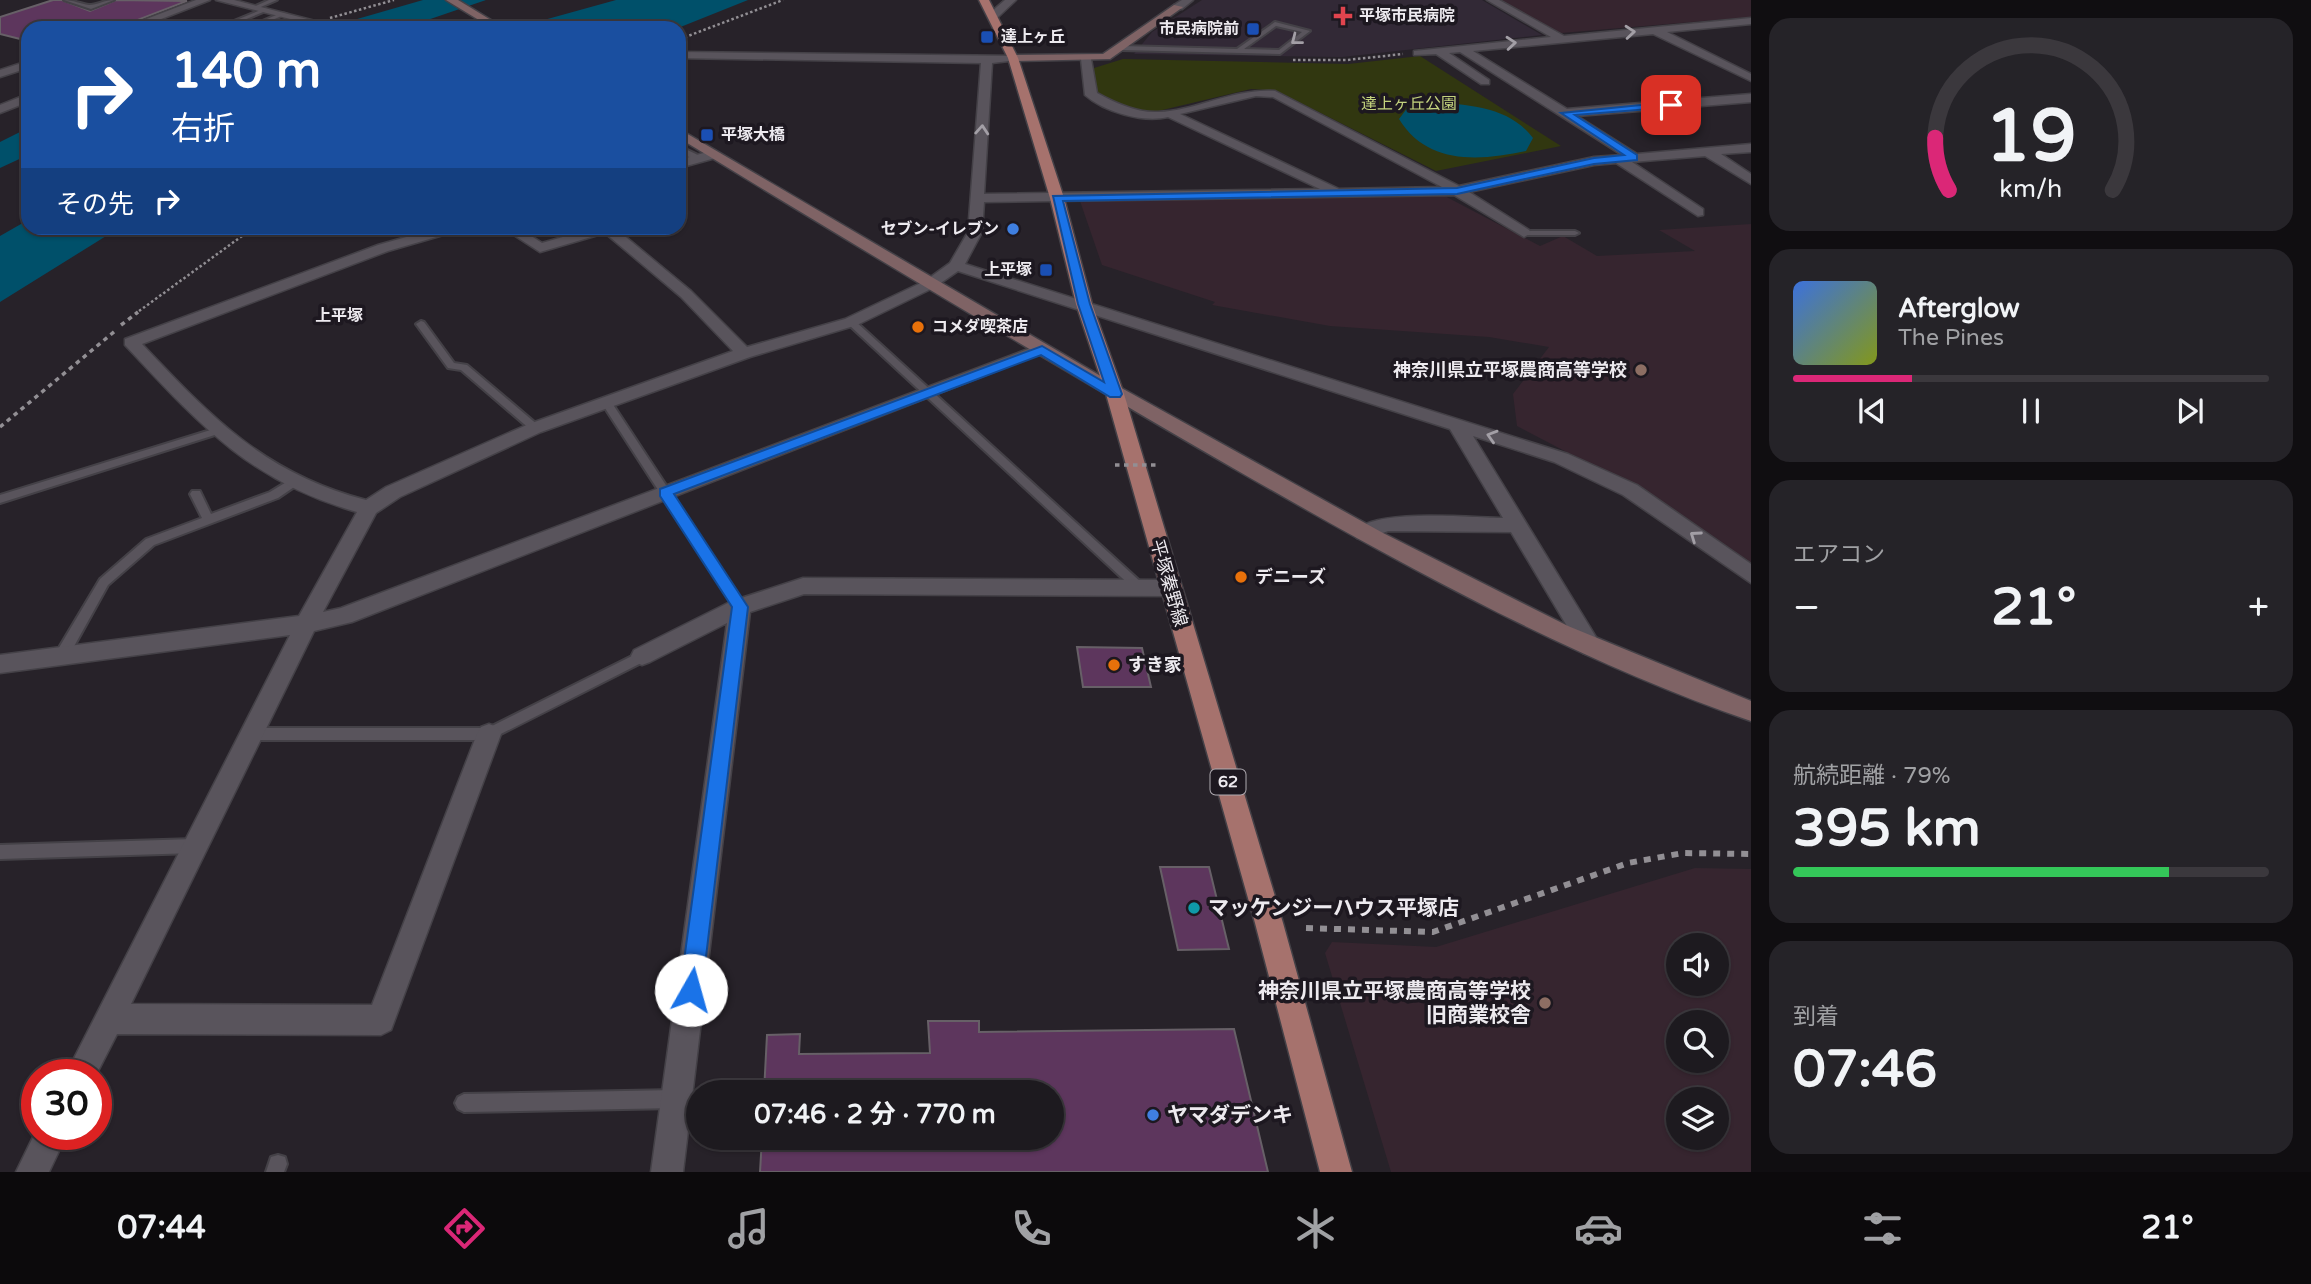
<!DOCTYPE html>
<html lang="ja">
<head>
<meta charset="utf-8">
<style>
  body { margin:0; font-family:"Varela Round","Noto Sans JP",sans-serif; background:#252328; color:#f1f3f6; height:100vh; display:flex; flex-direction:column; font-size:26px; white-space:nowrap }
  * { box-sizing:border-box; margin:0 }
  p { font-size:23px; color:#a0a1a4 }
  .icon { flex:none; width:38px; height:38px; fill:none; stroke:currentColor; stroke-width:2; stroke-linecap:round; stroke-linejoin:round }
  .map { position:relative; flex:1; overflow:hidden }
  .side { display:flex; flex-direction:column; gap:18px; padding:18px; background:#100e11; width:560px }
  .side>* { flex:none }
  .top-card { position:absolute; left:21px; top:21px; width:665px; height:214px; border-radius:21px; box-shadow:0 2px 5px #0004,0 0 0 2px #3b383d; background:#1a4fa0; color:#fff; overflow:hidden }
  .buttons { position:absolute; left:1666px; top:933px; display:grid; gap:14px }
  .buttons a { display:grid; place-items:center; width:63px; height:63px; border-radius:50%; background:#1d1a1f; box-shadow:0 2px 5px #0004,0 0 0 2px #3b383d; font-size:35px }
  .speed { position:absolute; left:21px; top:1059px; display:flex; gap:14px; font-size:35px; font-weight:700; text-align:center }
  .speed>* { display:grid; place-content:center; width:91px; height:91px; border-radius:50%; background:#1d1a1f; box-shadow:0 2px 5px #0004,0 0 0 2px #3b383d; line-height:1 }
  .speed .limit { border:10px solid #d22; background:#fff; color:#111 }
  .pin { position:absolute; display:grid; place-items:center; width:60px; height:60px; color:#fff; margin:-30px; border-radius:14px; box-shadow:0 4px 10px #0006 }
  .me { position:absolute; width:77px; margin:-38px; rotate:7deg; stroke-linejoin:round; filter:drop-shadow(0 0 5px #0008) }
  .turn { display:flex; align-items:center; gap:24px; height:147px; padding:0 35px; font-size:32px }
  .turn .icon { width:91px; height:91px; stroke-width:2.5 }
  .turn b { display:block; font-size:49px; line-height:60px }
  .then { display:flex; align-items:center; height:66px; padding:0 35px; background:#0003; gap:14px; font-size:26px }
  .big { font-size:52px; font-weight:700; line-height:1.1 }
  .side .card { flex:1; display:flex; flex-direction:column; justify-content:center; gap:10px; min-width:0; padding:0 24px; border-radius:21px; background:#252328 }
  .side .dial { align-items:center; gap:0 }
  .dial svg { height:182px; overflow:visible; fill:none; stroke:#3b383d; stroke-width:7; stroke-linecap:round; text-anchor:middle }
  .dial text { fill:#f1f3f6; stroke:none }
  .song { display:flex; align-items:center; gap:21px }
  .cover { width:84px; height:84px; border-radius:10px; background:linear-gradient(135deg,hsl(220 70% 55%),hsl(70 70% 35%)) }
  .played { height:7px; border-radius:4px; background:linear-gradient(90deg,#db2777 25%,#3b383d 25%) }
  .keys { display:flex; justify-content:space-around; direction:ltr }
  .heat { display:flex; justify-content:space-between; align-items:center; font-size:38px; direction:ltr }
  .charge { height:10px; border-radius:5px; background:linear-gradient(90deg,#34c759 79%,#3b383d 0) }
  .trip { position:absolute; left:686px; top:1080px; width:378px; height:70px; border-radius:35px; background:#1d1a1f; box-shadow:0 2px 5px #0004,0 0 0 2px #3b383d; font-weight:700; line-height:70px; text-align:center }
  .tab-bar { display:flex; height:112px; justify-content:space-around; align-items:center; background:#0c0a0c; color:#a0a1a4 }
  .tab-bar .icon { width:49px; height:49px }
  .tab-bar .on { color:#db2777 }
  .tab-bar b { font-size:32px; color:#f1f3f6 }
  main { display:flex; flex:1; min-height:0 }
  .map>svg:first-child { display:block }
  .built { fill:#322936 }
  .education { fill:#36252f; fill-rule:evenodd }
  .green { fill:#313710 }
  .water { fill:#00506a }
  .building { fill:#5d365d; stroke:#676067; stroke-width:2 }
  .lines { fill:none; stroke-linecap:round; stroke-linejoin:round }
  .lane-casing { stroke:#444147; stroke-width:4 }
  .street-casing { stroke:#444147; stroke-width:3 }
  .secondary-casing { stroke:#444147; stroke-width:3 }
  .primary-casing { stroke:#444147; stroke-width:3 }
  .path-far2 { stroke:#928f94; stroke-width:2.5; stroke-dasharray:2.5 2.5; stroke-linecap:butt }
  .path-far1 { stroke:#928f94; stroke-width:3.5; stroke-dasharray:4.5 4.5; stroke-linecap:butt }
  .path { stroke:#928f94; stroke-width:6; stroke-dasharray:7 7; stroke-linecap:butt }
  .lane { fill:#59545c; fill-rule:evenodd }
  .street { fill:#59545c; fill-rule:evenodd }
  .secondary { fill:#7f6365; fill-rule:evenodd }
  .primary { fill:#a6726d; fill-rule:evenodd }
  .path-bridge { stroke:#928f94; stroke-width:3.5; stroke-dasharray:4.5 4.5; stroke-linecap:butt }
  .oneway { stroke:#a39fa6 }
  .route { fill:#1a73e8; stroke:#114b97; stroke-width:2 }
  .health-dot { fill:#e0444e; stroke:#1d1820; stroke-width:2.5 }
  .transit-dot { fill:#1a4fb4; stroke:#1d1820; stroke-width:2.5 }
  .shop-dot { fill:#3f7fe0; stroke:#1d1820; stroke-width:2.5 }
  .food-dot { fill:#e8710a; stroke:#1d1820; stroke-width:2.5 }
  .education-dot { fill:#8d6e63; stroke:#1d1820; stroke-width:2.5 }
  .culture-dot { fill:#0f9aa8; stroke:#1d1820; stroke-width:2.5 }
  .labels { text-anchor:middle; dominant-baseline:central; stroke-width:7; stroke-linejoin:round; paint-order:stroke }
  .far-poi-label { font-size:16px; font-weight:bold; fill:#edeaef; stroke:#1d1820; text-anchor:start }
  .far-park-label { font-size:16px; fill:#c3d27d; stroke:#1d1820 }
  .far-neighbourhood-label { font-size:16px; font-weight:bold; fill:#edeaef; stroke:#1d1820 }
  .shield { fill:#1d1820; stroke:#afabb1; stroke-width:2 }
  .shield-label { font-size:16px; font-weight:bold; fill:#edeaef }
  .poi-label { font-size:18px; font-weight:bold; fill:#edeaef; stroke:#1d1820; text-anchor:start }
  .street-label { font-size:18px; fill:#edeaef; stroke:#1d1820 }
  .near-poi-label { font-size:21px; font-weight:bold; fill:#edeaef; stroke:#1d1820; text-anchor:start }
</style>
</head>
<body>
<main>
<div class="map">
<svg width="1751" height="1172" viewBox="0 0 1751 1172">
  <rect width="100%" height="100%" fill="#272229"/>
  <path class="built" d="M1202,0h280l60,35 -200,22 -208,-3 18,-22z"/>
  <path class="education" d="M1497,0h254v17l-190,16z
    M1441,194l99,52 23,-10 34,20 98,-5 -36,-21 92,-6v343l-108,-75 -126,-66 -4,-32 36,-47 -60,-10 -159,-11 -118,-21 3,-3 -113,-37 -22,-64z
    M1695,868l56,1v303h-360l-66,-219 7,-11 104,5zM1678,945h39v39h-39zM1678,1022h39v38h-39zM1678,1099h39v39h-39z"/>
  <path class="green" d="M1420,56l141,90 -125,25 -159,-80 -26,-2 -97,23 -16,-1 -42,-15 -4,-14 2,-14 29,-9 225,5z"/>
  <path class="water" d="M423,0h63l-82,28h-78z
    M616,0h132l-70,28h-163z
    M1434,102c36,3 76,5 99,36l-7,13c-47,10 -99,14 -127,-32l9,-12z
    M28,128v27l-28,13v-26z
    M28,220v8h91l-119,74v-66z"/>
  <path class="building" d="M53,0h9l28,11 26,-11 71,1 -70,27h-89v13l-28,-7v-17z
    M1077,647l65,1 9,39h-68z
    M1160,867h49l20,82 -51,1z
    M928,1021h51v11l255,-3 34,143h-508l2,-34h290v-46h-288l3,-57 33,-1 -1,20 131,-1z"/>
  <g class="lines">
    <g class="lane-casing">
      <path id="lane" d="M64,0c9,0 17,4 25,5 8,0 16,-5 25,-5l-23,9z
        M269,0h8l-21,9 -5,-1z
        M263,9l5,1 -43,18h-8z
        M281,13l5,1 -32,14h-8z
        M1275,22l35,9 -30,23 -159,-4 -3,-2 3,-2 116,3zM1276,26l26,6 -23,18 -35,-1z
        M186,24l12,3 1,1 -15,-1z
        M679,146l21,10 1,2 -7,2 -15,-9z
        M1521,231h54l4,2 -4,2h-51l-4,-2z
        M851,319l3,1 289,264 2,3 -2,3h-8l-287,-266 -2,-2z
        M421,321l3,1 30,41 13,2 72,61 1,2 -1,2h-8l-70,-60 -13,-2 -32,-44z
        M606,399l4,1 134,204 2,3 -2,3h-8l-135,-208z
        M217,428l5,3 -1,2 -221,70v-8z
        M293,478l6,4 -2,3 -19,13 -124,47 -46,40 -41,74h-10l-2,-4 2,-4 43,-72 46,-40 56,-21 -12,-24 2,-3h8l11,23 59,-22z
        M642,651l5,1 2,4 -2,4 -158,80h-237l-5,-2 -2,-4 2,-4 5,-2h236z
        M195,839l5,2 3,5 -3,5 -5,2 -195,6v-14z
        M676,1090l6,3 3,6 -3,6 -6,3 -212,4 -6,-3 -3,-6 3,-6 6,-3z
        M278,1155l7,2 2,7 -3,8h-18l5,-15z"/>
    </g>
    <g class="street-casing">
      <path id="street" d="M196,0h14l-72,28h-15z
        M216,0h18l85,22 -5,3z
        M1005,0h11l-18,17h-8v-4z
        M1182,0h11l-11,9h-8v-4z
        M1487,0h12l65,36 187,-18v6l-84,8 84,42v7l-98,-47 -180,17 94,58 184,-15v8l-174,14 60,38 114,-10v8l-30,2 30,20v10l-46,-28 -73,6 71,47v6l-5,1 -82,-53 -22,2 -125,27 60,38 2,3 -7,4 -70,-42 -470,7 -2,30 -17,32 603,190 69,31 114,79v19l-128,-88 -69,-33 -81,-26 129,211 -3,6 -8,3 -8,-3 -72,-121 -123,-1 -24,9 -7,-2 -3,-5c15,-26 120,-15 149,-15l-53,-89 -492,-158 -23,16 -78,38 -107,32 -209,75 -141,65 -24,16 -53,99 18,-4 695,-262 6,-1 8,5 -698,272 -38,9 -183,373 241,1 105,-271 4,-7 8,-3 8,3 4,7 -110,296 -10,5 -264,-1 -21,41 -30,-1 224,-439 -290,38v-18l299,-39 58,-104c-107,-30 -159,-89 -232,-167v-6l253,-94 60,-17h21l-2,3 -69,20 -246,93c69,73 123,130 224,156l20,-13 143,-63 204,-73 -52,-54 -76,-64 -65,19 -37,-24h16l23,15 52,-15h21l76,63 56,56 98,-28 80,-38 25,-18 18,-31 13,-169 -302,-5v-6l338,4v4l-25,3 -8,131 336,-5 -152,-72c-25,6 -64,-5 -83,-22l-4,-36 5,-3 5,3 6,34c18,10 40,20 61,19 38,-1 75,-24 117,-21l184,95 135,-29 28,-2 -162,-103 -11,1 40,27v4h-8l-45,-30 -22,1v-4l137,-14zM1256,96l17,1 169,90 -103,2 -159,-75z
        M28,61v7l-28,9v-7z
        M28,94v8l-28,11v-8z
        M714,150l6,4 -1,3 -40,11v-8z
        M803,578l368,2 7,2 4,6 -4,6 -7,2 -367,-2 -54,18 -67,560h-32l76,-549 -77,39 -8,3 -8,-3 -3,-6 3,-6 98,-49z
        M37,1129v5h30l-18,38h-33z"/>
    </g>
    <g class="secondary-casing">
      <path id="secondary" d="M446,0h12l46,28h-12z
        M1174,5l9,2 -73,52 -97,2 -5,-3 5,-3 90,-1z
        M679,129l437,256 267,148 185,93 183,75v20c-182,-63 -352,-158 -518,-253 -186,-107 -370,-218 -554,-330z"/>
    </g>
    <g class="primary-casing">
      <path id="primary" d="M979,0h10l29,58 46,140 28,106 32,90 159,529 69,249h-32l-65,-249 -149,-529 -30,-90 -26,-106 -42,-140z"/>
    </g>
    <path class="path-far2" d="M330,18l64,-18
      M680,39l103,-39
      M1293,60h54l56,-6
      M135,314l118,-86"/>
    <path class="path-far1" d="M121,325l17,-13
      M0,427l115,-96"/>
    <path class="path" d="M1306,928l127,4 195,-69 55,-10 68,1"/>
    <use href="#lane" class="lane"/>
    <use href="#street" class="street"/>
    <use href="#secondary" class="secondary"/>
    <use href="#primary" class="primary"/>
    <path class="path-bridge" d="M1115,465h44"/>
  </g>
  <defs><path id="oneway-chevron" d="M-2-3.5L2.5 0L-2 3.5" fill="none" stroke-width="1.6" stroke-linecap="round" stroke-linejoin="round" transform="scale(1.75)"/></defs>
  <g class="oneway">
    <use href="#oneway-chevron" transform="translate(1630 32) rotate(-5)"/>
    <use href="#oneway-chevron" transform="translate(1296 40) rotate(142)"/>
    <use href="#oneway-chevron" transform="translate(1511 43) rotate(-5)"/>
    <use href="#oneway-chevron" transform="translate(982 130) rotate(-86)"/>
    <use href="#oneway-chevron" transform="translate(1492 436) rotate(-163)"/>
    <use href="#oneway-chevron" transform="translate(1695 536) rotate(-145)"/>
  </g>
  <path class="route" d="M1671,102l4,5 -100,8 62,40v5l-43,4 -137,30 -394,7 27,103 32,90 -2,3h-10l-69,-42 -367,139 74,113 -46,383 -4,7 -7,4 -8,-4 -3,-7 52,-383 -72,-111v-7l382,-143 62,36 -26,-78 -25,-108 404,-8 137,-30 30,-3 -63,-42z"/>
  <path class="health-dot" d="M1339.5 5.5h7v7h7v7h-7v7h-7v-7h-7v-7h7z"/>
  <g class="transit-dot">
    <rect x="1246" y="22" width="14" height="14" rx="3.5"/>
    <rect x="980" y="30" width="14" height="14" rx="3.5"/>
    <rect x="700" y="128" width="14" height="14" rx="3.5"/>
    <rect x="1039" y="263" width="14" height="14" rx="3.5"/>
  </g>
  <g class="shop-dot">
    <circle cx="1013" cy="229" r="7"/>
    <circle cx="1153" cy="1115" r="7"/>
  </g>
  <g class="food-dot">
    <circle cx="918" cy="327" r="7"/>
    <circle cx="1241" cy="577" r="7"/>
    <circle cx="1114" cy="665" r="7"/>
  </g>
  <g class="education-dot">
    <circle cx="1641" cy="370" r="7"/>
    <circle cx="1545" cy="1003" r="7"/>
  </g>
  <circle class="culture-dot" cx="1194" cy="908" r="7"/>
  <g class="labels">
    <g class="far-poi-label">
      <text x="1359" y="16">平塚市民病院</text>
      <text x="1239" y="29" text-anchor="end">市民病院前</text>
      <text x="1001" y="37">達上ヶ丘</text>
      <text x="721" y="135">平塚大橋</text>
      <text x="999" y="229" text-anchor="end">セブン-イレブン</text>
      <text x="1032" y="270" text-anchor="end">上平塚</text>
      <text x="932" y="327">コメダ喫茶店</text>
    </g>
    <g class="far-park-label">
      <text x="1409" y="104">達上ヶ丘公園</text>
    </g>
    <g class="far-neighbourhood-label">
      <text x="339" y="316">上平塚</text>
    </g>
    <rect class="shield" x="1210.5" y="769.5" width="35" height="25" rx="5"/>
    <g class="shield-label">
      <text x="1228" y="782">62</text>
    </g>
    <g class="poi-label">
      <text x="1627" y="370" text-anchor="end">神奈川県立平塚農商高等学校</text>
      <text x="1255" y="577">デニーズ</text>
      <text x="1128" y="665">すき家</text>
    </g>
    <g class="street-label">
      <text transform="translate(1169 583) rotate(74)">平塚秦野線</text>
    </g>
    <g class="near-poi-label">
      <text x="1208" y="908">マッケンジーハウス平塚店</text>
      <text x="1531" y="991" text-anchor="end">神奈川県立平塚農商高等学校<tspan x="1531" dy="24">旧商業校舎</tspan></text>
      <text x="1167" y="1115">ヤマダデンキ</text>
    </g>
  </g>
</svg>
<div class="buttons">
<a><svg class="icon" aria-label="sound" viewBox="0 0 24 24"><path d="M4 9h4l5-4v14l-5-4H4zM17 9q2 3 0 6"/></svg></a>
<a><svg class="icon" aria-label="search" viewBox="0 0 24 24"><circle cx="10" cy="10" r="6"/><path d="M15 15l6 6"/></svg></a>
<a><svg class="icon" aria-label="layers" viewBox="0 0 24 24"><path d="M12 4l9 5-9 5-9-5zM3 14l9 5 9-5"/></svg></a>
</div>
<div class="speed"><div class="limit">30</div></div>
<div class="pin" style="left:1671px;top:105px;background:#d93025"><svg class="icon" aria-label="arrive" viewBox="0 0 24 24"><path d="M6 21V4h12l-3 4 3 4H6"/></svg></div>
<svg class="me" style="left:691px;top:990px" viewBox="-20 -20 40 40"><circle r="19" fill="#fff"/><path d="M0-13L10 11 0 6-10 11z" fill="#1a73e8"/></svg>
<div class="trip">07:46 · 2 分 · 770 m</div>
<div class="top-card">
<div class="turn"><svg class="icon" aria-label="right" viewBox="0 0 24 24"><path d="M7 20v-9h11M14 6l5 5-5 5"/></svg><div><b>140 m</b>右折</div></div>
<div class="then">その先<svg class="icon" aria-label="right" viewBox="0 0 24 24"><path d="M7 20v-9h11M14 6l5 5-5 5"/></svg></div>
</div>
</div>
<section class="side">
<div class="card dial"><svg viewBox="0 0 100 80">
<path d="M14 69A42 42 0 1 1 86 69"/>
<path d="M14 69A42 42 0 0 1 8 46" stroke="#db2777"/>
<text x="50" y="56" font-size="32" font-weight="700">19</text>
<text x="50" y="72" font-size="11">km/h</text>
</svg></div>
<div class="card">
<div class="song"><i class="cover"></i><div><b>Afterglow</b><p>The Pines</p></div></div>
<div class="played"></div>
<div class="keys"><svg class="icon" aria-label="previous" viewBox="0 0 24 24"><path d="M18 5L8 12l10 7zM5 5v14"/></svg><svg class="icon" aria-label="pause" viewBox="0 0 24 24"><path d="M8 5v14M16 5v14"/></svg><svg class="icon" aria-label="next" viewBox="0 0 24 24"><path d="M6 5l10 7-10 7zM19 5v14"/></svg></div>
</div>
<div class="card"><p>エアコン</p>
<div class="heat"><a>−</a><b class="big">21°</b><a>+</a></div>
</div>
<div class="card"><p>航続距離 · 79%</p><b class="big">395 km</b><div class="charge"></div></div>
<div class="card"><p>到着</p><b class="big">07:46</b></div>
</section>
</main>
<nav class="tab-bar">
<b>07:44</b>
<svg class="icon on" aria-label="directions" viewBox="0 0 24 24"><path d="M12 3l9 9-9 9-9-9zM9 14v-3h6M13 9l2 2-2 2"/></svg>
<svg class="icon" aria-label="music" viewBox="0 0 24 24"><path d="M9 18V5l10-2v13"/><circle cx="6" cy="18" r="3"/><circle cx="16" cy="16" r="3"/></svg>
<svg class="icon" aria-label="phone" viewBox="0 0 24 24"><path d="M5 4h4l2 5-3 2q2 4 5 5l2-3 5 2v4C11 20 4 13 5 4z"/></svg>
<svg class="icon" aria-label="climate" viewBox="0 0 24 24"><path d="M12 3v18M4 7l16 10M4 17L20 7"/></svg>
<svg class="icon" aria-label="car" viewBox="0 0 24 24"><path d="M5 17H2v-5l4-1 3-4h7l3 4 3 1v5h-3M9 17h6M6 11h13"/><circle cx="7" cy="17" r="2"/><circle cx="17" cy="17" r="2"/></svg>
<svg class="icon" aria-label="filters" viewBox="0 0 24 24"><path d="M4 7h16M4 17h16"/><circle cx="9" cy="7" r="2"/><circle cx="15" cy="17" r="2"/></svg>
<b>21°</b>
</nav>
</body>
</html>
